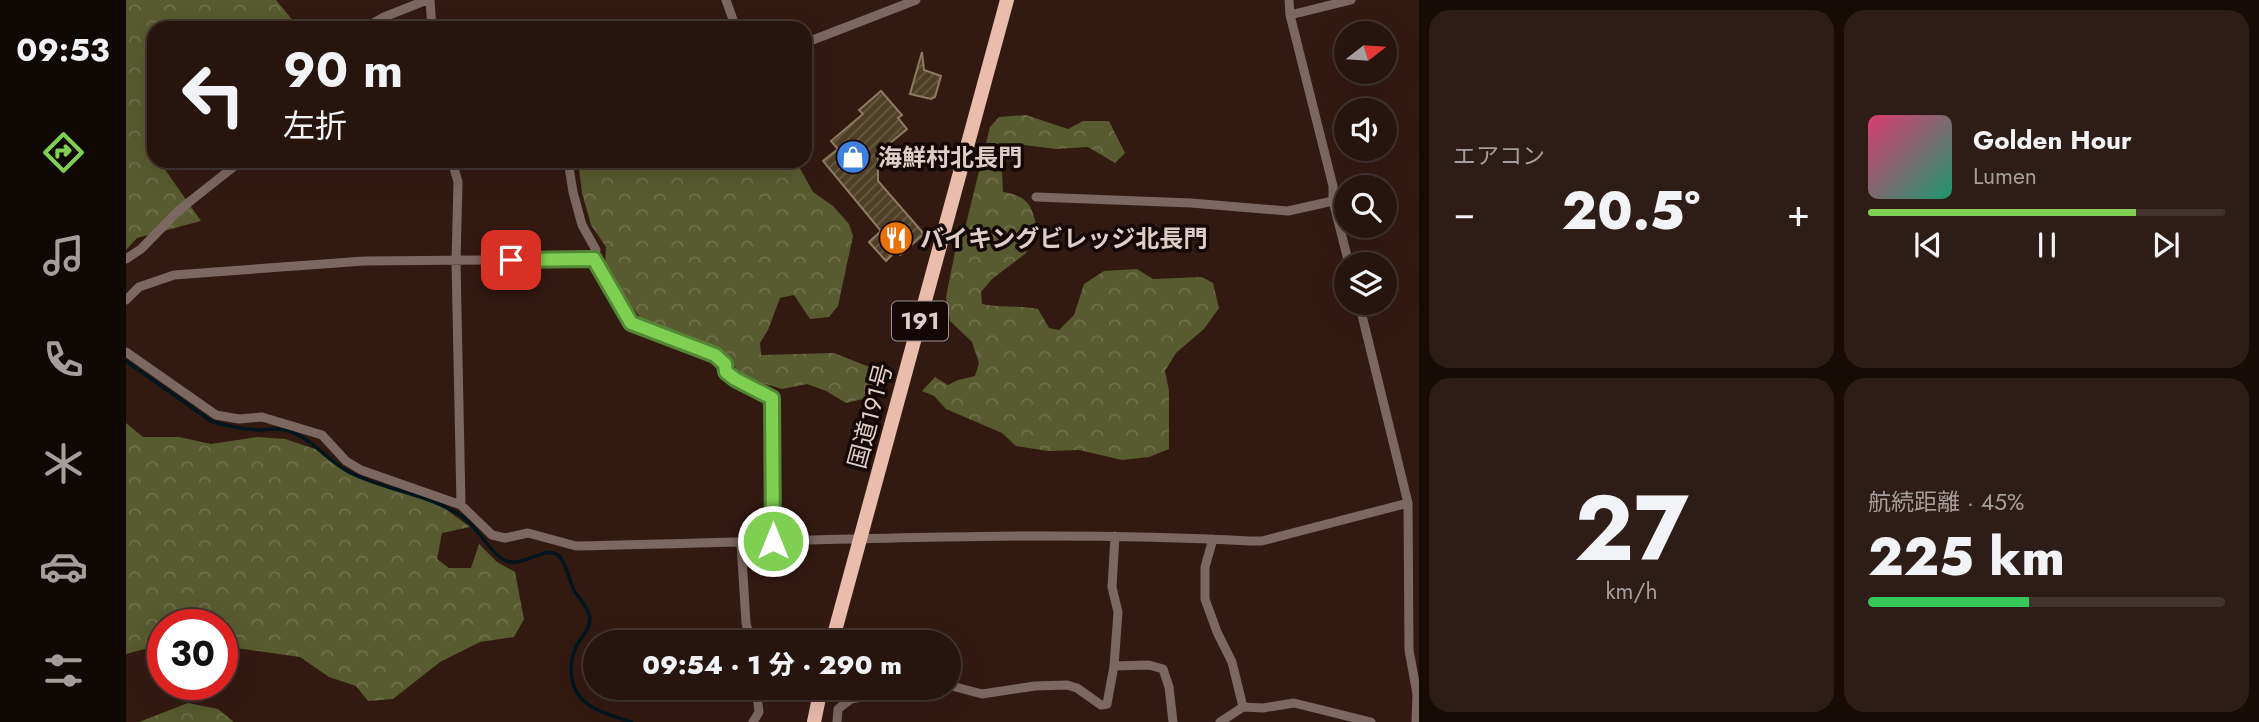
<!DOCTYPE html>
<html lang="ja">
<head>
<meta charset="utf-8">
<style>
  body { margin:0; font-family:Jost,"Noto Sans JP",sans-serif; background:#2e1d16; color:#f1f3f6; height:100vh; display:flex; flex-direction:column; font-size:26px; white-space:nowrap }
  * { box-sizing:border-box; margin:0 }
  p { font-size:23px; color:#a49e9d }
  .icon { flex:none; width:38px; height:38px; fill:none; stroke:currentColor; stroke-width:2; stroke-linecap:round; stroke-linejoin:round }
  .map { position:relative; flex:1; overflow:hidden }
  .side { display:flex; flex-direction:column; gap:10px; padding:10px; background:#150b07; width:840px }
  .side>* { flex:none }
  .hud { position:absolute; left:21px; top:21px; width:665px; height:147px; border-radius:21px; box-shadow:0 7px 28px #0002,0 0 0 2px #42332e; background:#26140d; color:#f1f3f6; overflow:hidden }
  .needle { width:46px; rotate:73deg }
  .buttons { position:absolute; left:1208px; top:21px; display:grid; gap:14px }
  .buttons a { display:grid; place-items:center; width:63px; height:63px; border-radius:50%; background:#26140d; box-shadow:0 7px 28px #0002,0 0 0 2px #42332e; font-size:35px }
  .speed { position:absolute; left:21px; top:609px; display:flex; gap:14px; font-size:35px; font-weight:700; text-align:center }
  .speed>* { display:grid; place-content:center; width:91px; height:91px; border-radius:50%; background:#26140d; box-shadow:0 7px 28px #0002,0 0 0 2px #42332e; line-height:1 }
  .speed .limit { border:10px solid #d22; background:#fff; color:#111 }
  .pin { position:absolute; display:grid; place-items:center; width:60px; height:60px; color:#fff; margin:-30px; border-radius:14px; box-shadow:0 4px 10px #0006 }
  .me { position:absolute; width:77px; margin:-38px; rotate:0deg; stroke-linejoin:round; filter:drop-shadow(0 0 5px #0008) }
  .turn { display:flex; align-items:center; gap:24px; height:147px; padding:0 21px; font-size:32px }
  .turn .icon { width:91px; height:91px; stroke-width:2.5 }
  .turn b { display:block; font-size:49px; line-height:60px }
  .big { font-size:52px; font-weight:800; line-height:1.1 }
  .side .tile { flex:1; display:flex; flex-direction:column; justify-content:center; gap:10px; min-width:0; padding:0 24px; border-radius:21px; background:#2e1d16 }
  .side .dial { align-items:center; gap:0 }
  .dial b { font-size:91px; line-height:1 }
  .song { display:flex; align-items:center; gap:21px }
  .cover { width:84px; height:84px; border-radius:10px; background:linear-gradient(135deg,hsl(340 70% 55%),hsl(160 70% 35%)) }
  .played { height:7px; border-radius:4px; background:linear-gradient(90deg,#7fd052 75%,#42332e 75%) }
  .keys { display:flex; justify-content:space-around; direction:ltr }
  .heat { display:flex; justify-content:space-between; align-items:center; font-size:38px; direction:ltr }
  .charge { height:10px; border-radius:5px; background:linear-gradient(90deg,#34c759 45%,#42332e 0) }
  .side .tiles { flex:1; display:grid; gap:10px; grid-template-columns:repeat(2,1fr) }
  .trip { position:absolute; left:457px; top:630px; width:378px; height:70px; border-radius:35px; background:#26140d; box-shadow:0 7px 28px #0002,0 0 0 2px #42332e; font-weight:800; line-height:70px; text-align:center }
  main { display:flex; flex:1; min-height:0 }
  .tabs { display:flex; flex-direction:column; width:126px; justify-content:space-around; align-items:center; background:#0f0805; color:#a49e9d }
  .tabs .icon { width:49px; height:49px }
  .tabs .current { color:#7fd052 }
  .tabs b { font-size:32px; color:#f1f3f6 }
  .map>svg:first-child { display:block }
  .forest { fill:url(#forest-crowns) }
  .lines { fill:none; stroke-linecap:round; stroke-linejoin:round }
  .stream { stroke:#00151e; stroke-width:3.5 }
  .building { fill:url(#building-hatch); stroke:#8d7a60; stroke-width:2 }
  .minor { stroke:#7c6860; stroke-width:9 }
  .trunk { stroke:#eabcac; stroke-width:14 }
  .route-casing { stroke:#538735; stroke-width:18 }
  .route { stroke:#7fd052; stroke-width:12 }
  .labels { text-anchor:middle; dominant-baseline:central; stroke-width:7; stroke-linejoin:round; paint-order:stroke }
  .shield { fill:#130805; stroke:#a2928d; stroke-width:2 }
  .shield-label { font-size:23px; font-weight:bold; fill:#dfcdc7 }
  .poi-label { font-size:24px; font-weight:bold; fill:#dfcdc7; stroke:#130805; text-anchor:start }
  .street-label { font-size:24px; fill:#dfcdc7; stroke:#130805 }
</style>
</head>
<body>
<main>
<nav class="tabs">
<b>09:53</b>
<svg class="icon current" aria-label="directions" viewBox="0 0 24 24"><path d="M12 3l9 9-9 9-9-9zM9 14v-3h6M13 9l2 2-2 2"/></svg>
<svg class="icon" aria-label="music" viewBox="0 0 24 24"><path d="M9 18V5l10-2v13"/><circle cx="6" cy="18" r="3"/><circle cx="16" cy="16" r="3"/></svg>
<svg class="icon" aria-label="phone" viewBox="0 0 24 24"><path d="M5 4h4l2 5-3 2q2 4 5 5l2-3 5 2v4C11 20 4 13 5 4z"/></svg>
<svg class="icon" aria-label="climate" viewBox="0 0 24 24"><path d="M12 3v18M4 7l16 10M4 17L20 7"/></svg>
<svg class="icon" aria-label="car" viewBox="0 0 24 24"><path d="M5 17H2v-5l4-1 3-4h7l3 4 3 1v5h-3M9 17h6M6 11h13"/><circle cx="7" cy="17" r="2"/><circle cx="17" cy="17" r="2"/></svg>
<svg class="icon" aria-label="filters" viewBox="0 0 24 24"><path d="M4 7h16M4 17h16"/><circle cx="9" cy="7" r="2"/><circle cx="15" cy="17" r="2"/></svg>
</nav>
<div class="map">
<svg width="1293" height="722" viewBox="0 0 1293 722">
  <defs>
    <pattern id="forest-crowns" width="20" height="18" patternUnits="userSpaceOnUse" patternTransform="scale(1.75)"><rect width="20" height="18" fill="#585a2f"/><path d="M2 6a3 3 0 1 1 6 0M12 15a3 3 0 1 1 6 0" fill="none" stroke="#70704c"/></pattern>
    <pattern id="building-hatch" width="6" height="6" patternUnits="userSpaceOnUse" patternTransform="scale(1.75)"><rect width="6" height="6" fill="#503f27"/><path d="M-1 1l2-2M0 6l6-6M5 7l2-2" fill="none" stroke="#695a45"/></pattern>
  </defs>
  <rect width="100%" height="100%" fill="#331a11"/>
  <path class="forest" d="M0,0h150l23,28h-145v133h8l2,7 37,53 -64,17 -11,12z
    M900,115l42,14 15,-8h26l16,32 -10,10 -27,-16 -32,2 -32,-4 -12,5 -10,21 1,21c28,4 30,17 35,42l-13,20 -33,25 -11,13 1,12c19,4 37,1 56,5l11,19 10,2 15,-15 10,-31 20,-13 33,-2 16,10 49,-2 11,6 6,25 -15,21 -28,24 -11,18 4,20v58l-20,8 -27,3 -43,-10 -31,1 -32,-5 -14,-13 -56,-24 -12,-13 -12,-5 13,-14 13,8 10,-5 17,-4 4,-13 -7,-21 -22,-21 -4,-24 9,-45 11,-28 24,-97 9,-10z
    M452,161h218l17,31 20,14 16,18 4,12 -15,70 -9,11 -19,2 -16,-24 -14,3 -12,32 -8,13 1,12 73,-2 43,17 8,9 -6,16 -33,8 -20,-12 -19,-7 -25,5 -20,-6 -23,-11 -15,-19 -15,-9 -69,-27 -13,-16 -22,-37 1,-17 -15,-22 -9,-32z
    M0,423l17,14h36l32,7 47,-7 27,2 36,12 28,23 91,31 30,22 -28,6 -5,26 12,9h22l8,-24 18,18 18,10 9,47 -10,18 -34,5 -40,20 -47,37 -25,2 -12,-15 -27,-9 -29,-20 -78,-11v-21h-59v19l-37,10z
    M62,703l30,6 16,13h-95z"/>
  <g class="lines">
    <path class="stream" d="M0,361l85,60c15,5 31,8 47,9 11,0 20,-3 31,1 24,8 39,31 62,42 34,17 76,21 109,42 18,11 27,35 44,45 19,10 42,-17 55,-4 8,9 10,24 15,34 5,9 15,18 16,28 0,12 -9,19 -14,29 -4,9 -6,20 -4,31 5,31 34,35 59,44"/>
  </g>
  <path class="building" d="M796,52l2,18 17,6 -6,21 -4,2 -21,-5z
    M755,91l21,24 -4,3 9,11 -29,24v28l46,53 -24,21 -4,-4 -10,10 -17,-19 12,-11 -58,-70 15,-12 -7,-8 32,-27 -4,-4z"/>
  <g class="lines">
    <path class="minor" d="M304,0l2,28
      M600,0l10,28
      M1163,0l1,15 43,171v15l16,63
      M1164,15l61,-15
      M239,28l19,-11 43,-17
      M679,43l111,-43
      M326,161l6,21 -2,79 5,244
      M442,161l5,31 9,33 14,25 -2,9 37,64 84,32c7,7 8,11 12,18 9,12 32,17 45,25l1,143
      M910,197l155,6 97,8 45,-10
      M0,259l15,-10 38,-39 62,-49
      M0,300l13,-13 35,-12 190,-14 230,-2
      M1233,303l49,200 1,147 8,44 -1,28
      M0,352l90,63 23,4 23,-2 60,18 24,26 15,9 100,35 31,30 13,3 23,-5 48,13c224,-4 449,-17 673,-5h13l146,-38
      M1087,539l-8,28v32l12,33 15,30 11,45
      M615,543l5,80 5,19
      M988,666l35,-1 14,4 6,18 4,35
      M822,685l34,9 53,-8 32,-1 10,3 24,17 6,-1 7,-38 4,-54 -6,-25 3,-51
      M627,722l6,-10 -3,-24
      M711,722l1,-13 13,-10 62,-11
      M1094,722l23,-15 20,1 31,-5 77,19"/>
    <path class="trunk" d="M706,642l175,-642
      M688,722l7,-34"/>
  </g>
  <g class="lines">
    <g class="route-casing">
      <path id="route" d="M385,260l83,-1 37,64 84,32 10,9 1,8 9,7 37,19 1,143"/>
    </g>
    <use href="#route" class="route"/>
  </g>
  <defs>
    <g id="shop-disc" transform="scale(1.75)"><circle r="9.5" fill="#3f7fe0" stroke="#130805"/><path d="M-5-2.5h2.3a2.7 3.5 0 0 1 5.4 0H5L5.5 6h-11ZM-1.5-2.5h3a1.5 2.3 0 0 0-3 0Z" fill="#fff"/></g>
    <g id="restaurant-disc" transform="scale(1.75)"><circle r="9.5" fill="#e8710a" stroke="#130805"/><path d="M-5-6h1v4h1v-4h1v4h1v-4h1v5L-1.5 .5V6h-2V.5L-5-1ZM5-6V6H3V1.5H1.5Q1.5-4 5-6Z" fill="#fff"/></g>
  </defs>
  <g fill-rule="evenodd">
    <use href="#shop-disc" x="727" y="157"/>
    <use href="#restaurant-disc" x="770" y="238"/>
  </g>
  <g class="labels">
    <rect class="shield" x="766" y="301.5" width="56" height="39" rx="5"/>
    <g class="shield-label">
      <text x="794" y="321">191</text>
    </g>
    <g class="poi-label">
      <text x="752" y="157">海鮮村北長門</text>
      <text x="794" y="238">バイキングビレッジ北長門</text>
    </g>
    <g class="street-label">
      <text transform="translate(744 416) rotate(-75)">国道191号</text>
    </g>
  </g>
</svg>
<div class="buttons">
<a><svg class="needle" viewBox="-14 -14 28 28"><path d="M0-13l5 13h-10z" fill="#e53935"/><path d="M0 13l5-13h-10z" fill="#a49e9d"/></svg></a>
<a><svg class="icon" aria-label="sound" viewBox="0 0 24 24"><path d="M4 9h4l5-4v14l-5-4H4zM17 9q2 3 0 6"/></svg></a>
<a><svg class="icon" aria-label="search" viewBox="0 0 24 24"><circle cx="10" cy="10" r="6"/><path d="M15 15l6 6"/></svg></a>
<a><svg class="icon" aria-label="layers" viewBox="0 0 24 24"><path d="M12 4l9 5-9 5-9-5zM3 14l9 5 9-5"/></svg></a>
</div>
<div class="speed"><div class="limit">30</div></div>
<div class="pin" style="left:385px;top:260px;background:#d93025"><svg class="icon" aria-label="arrive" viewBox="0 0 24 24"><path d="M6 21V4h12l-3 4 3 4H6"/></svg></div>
<svg class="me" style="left:647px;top:541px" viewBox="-20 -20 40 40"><circle r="17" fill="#7fd052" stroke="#fff" stroke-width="3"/><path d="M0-11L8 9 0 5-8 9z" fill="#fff"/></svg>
<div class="trip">09:54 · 1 分 · 290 m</div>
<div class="hud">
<div class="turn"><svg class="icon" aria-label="left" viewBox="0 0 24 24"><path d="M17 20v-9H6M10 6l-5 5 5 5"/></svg><div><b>90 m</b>左折</div></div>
</div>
</div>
<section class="side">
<div class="tiles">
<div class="tile"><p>エアコン</p>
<div class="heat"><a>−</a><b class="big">20.5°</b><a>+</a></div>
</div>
<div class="tile">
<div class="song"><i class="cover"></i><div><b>Golden Hour</b><p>Lumen</p></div></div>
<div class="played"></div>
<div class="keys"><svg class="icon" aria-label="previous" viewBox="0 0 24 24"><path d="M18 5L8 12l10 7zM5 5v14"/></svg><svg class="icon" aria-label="pause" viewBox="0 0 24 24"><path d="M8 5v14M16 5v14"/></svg><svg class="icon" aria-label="next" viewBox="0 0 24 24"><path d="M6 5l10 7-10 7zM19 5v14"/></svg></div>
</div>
<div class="tile dial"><b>27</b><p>km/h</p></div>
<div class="tile"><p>航続距離 · 45%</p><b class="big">225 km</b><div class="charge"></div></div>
</div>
</section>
</main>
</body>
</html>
